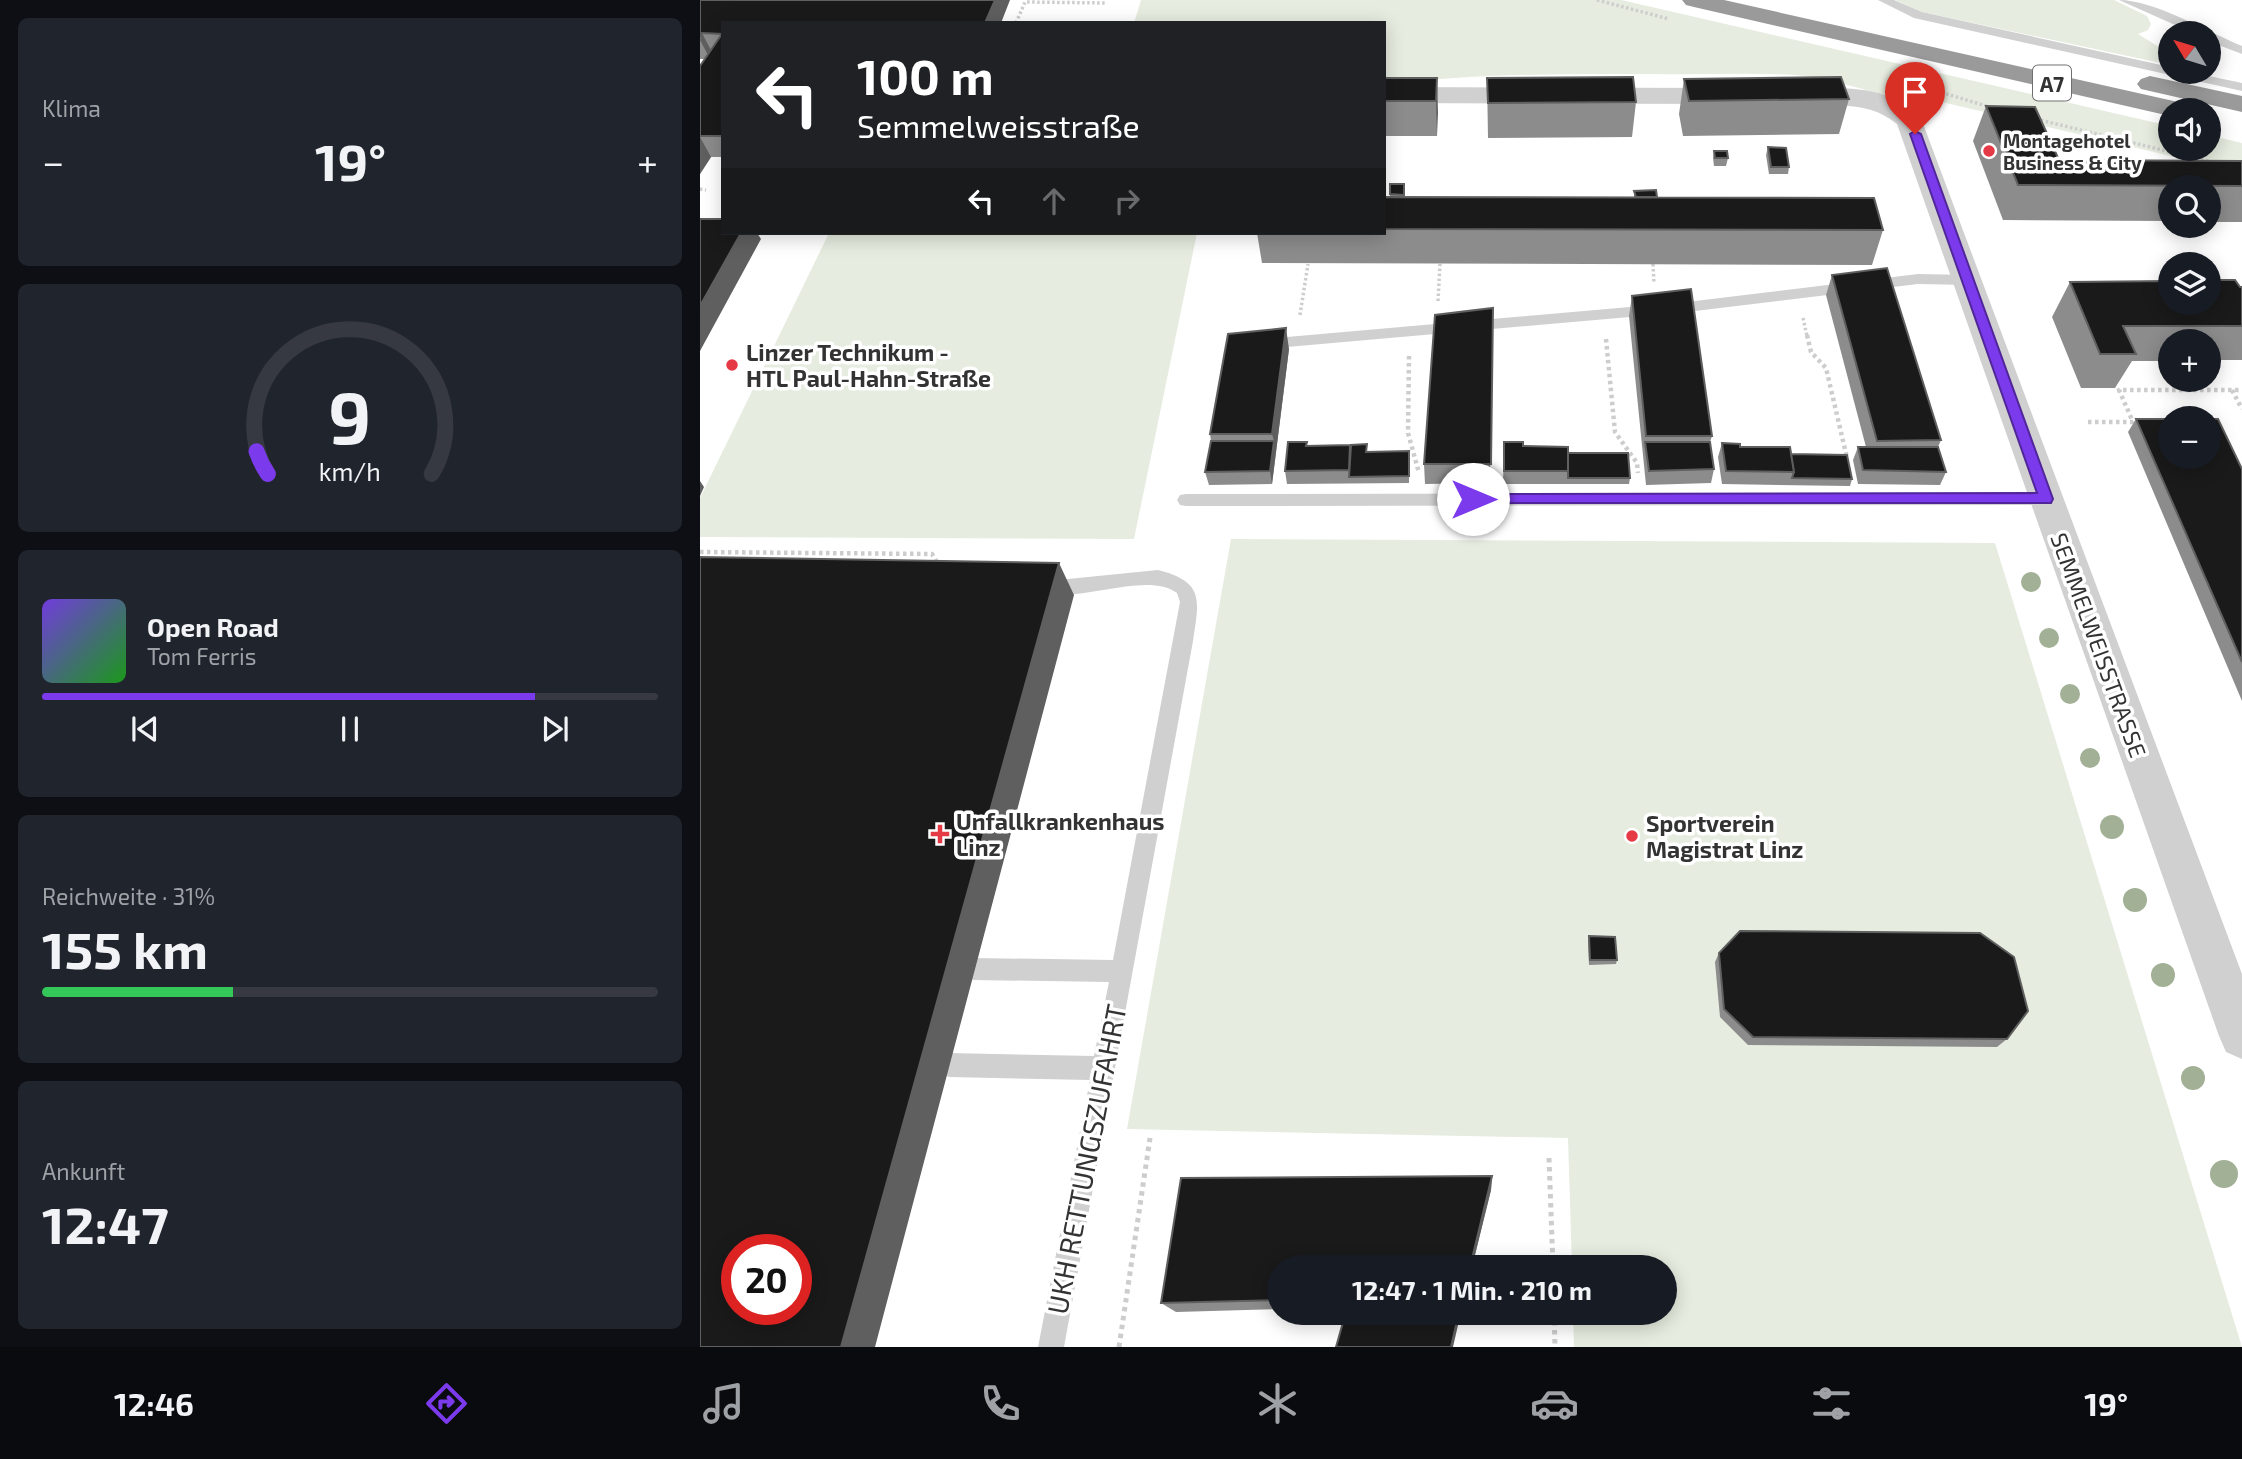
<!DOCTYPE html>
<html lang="de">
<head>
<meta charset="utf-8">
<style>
  body { margin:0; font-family:"Exo 2",sans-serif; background:#20242c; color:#f1f3f6; height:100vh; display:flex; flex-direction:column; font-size:26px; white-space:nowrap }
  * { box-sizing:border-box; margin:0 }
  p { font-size:23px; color:#9ea1a6 }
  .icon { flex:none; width:38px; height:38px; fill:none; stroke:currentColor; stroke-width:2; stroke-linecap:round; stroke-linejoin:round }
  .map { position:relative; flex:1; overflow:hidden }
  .side { display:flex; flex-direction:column; gap:18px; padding:18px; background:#0d0f14; width:700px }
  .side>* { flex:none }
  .hud { position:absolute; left:21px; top:21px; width:665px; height:214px; border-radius:0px; box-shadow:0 4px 18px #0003; background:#202124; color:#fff; overflow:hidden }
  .needle { width:46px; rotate:308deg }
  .fabs { position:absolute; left:1458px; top:21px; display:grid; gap:14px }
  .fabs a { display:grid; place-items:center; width:63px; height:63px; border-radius:50%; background:#171b24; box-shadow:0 4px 18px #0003; font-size:35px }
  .speed { position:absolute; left:21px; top:1234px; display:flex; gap:14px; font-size:35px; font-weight:700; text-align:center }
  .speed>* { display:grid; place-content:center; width:91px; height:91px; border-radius:50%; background:#171b24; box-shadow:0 4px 18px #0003; line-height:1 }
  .speed .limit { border:10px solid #d22; background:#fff; color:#111 }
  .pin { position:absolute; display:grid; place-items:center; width:60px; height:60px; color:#fff; margin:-72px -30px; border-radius:50% 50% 50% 0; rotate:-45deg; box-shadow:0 0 7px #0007 }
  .pin .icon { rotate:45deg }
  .me { position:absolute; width:77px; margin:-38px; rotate:90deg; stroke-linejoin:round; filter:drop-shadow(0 0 5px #0008) }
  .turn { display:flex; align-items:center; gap:24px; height:147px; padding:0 21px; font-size:32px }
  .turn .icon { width:91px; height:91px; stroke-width:2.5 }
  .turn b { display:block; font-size:49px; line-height:60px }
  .lanes { display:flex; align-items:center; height:66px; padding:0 21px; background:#0003; justify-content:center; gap:35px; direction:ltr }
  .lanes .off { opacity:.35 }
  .big { font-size:52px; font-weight:700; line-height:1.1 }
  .side .widget { flex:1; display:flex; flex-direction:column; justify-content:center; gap:10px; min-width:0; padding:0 24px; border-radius:10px; background:#20242c }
  .side .dial { align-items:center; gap:0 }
  .dial svg { height:182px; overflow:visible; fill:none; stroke:#363941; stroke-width:7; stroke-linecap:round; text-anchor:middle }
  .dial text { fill:#f1f3f6; stroke:none }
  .song { display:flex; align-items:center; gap:21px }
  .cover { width:84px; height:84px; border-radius:10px; background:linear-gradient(135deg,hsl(260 70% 55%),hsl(120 70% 35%)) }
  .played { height:7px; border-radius:4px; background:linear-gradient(90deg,#7c3aed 80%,#363941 80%) }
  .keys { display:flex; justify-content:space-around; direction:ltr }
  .heat { display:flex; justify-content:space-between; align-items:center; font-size:38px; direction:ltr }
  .charge { height:10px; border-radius:5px; background:linear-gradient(90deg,#34c759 31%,#363941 0) }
  .trip { position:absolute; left:567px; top:1255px; width:410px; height:70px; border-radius:35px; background:#171b24; box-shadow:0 4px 18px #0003; font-weight:700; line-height:70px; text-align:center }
  .menu { display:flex; height:112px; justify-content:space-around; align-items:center; background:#090b0e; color:#9ea1a6 }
  .menu .icon { width:49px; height:49px }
  .menu .active { color:#7c3aed }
  .menu b { font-size:32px; color:#f1f3f6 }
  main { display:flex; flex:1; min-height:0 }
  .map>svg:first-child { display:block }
  .green { fill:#e6ecdf }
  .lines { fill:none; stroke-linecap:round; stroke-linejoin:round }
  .path-far2 { stroke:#cdcdcd; stroke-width:3.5; stroke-dasharray:2.5 2.5; stroke-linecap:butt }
  .path-far1 { stroke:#cdcdcd; stroke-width:4.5; stroke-dasharray:3.5 3.5; stroke-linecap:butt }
  .path { stroke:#cdcdcd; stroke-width:5; stroke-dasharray:4.5 4.5; stroke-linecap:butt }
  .service { fill:#d0d0d0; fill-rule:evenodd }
  .minor { fill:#d0d0d0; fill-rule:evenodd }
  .motorway { fill:#9a9a9a; fill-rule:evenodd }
  .tree { fill:#a2b095 }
  .wall { fill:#8c8c8c }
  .shaded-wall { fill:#5f5f5f }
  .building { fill:#1a1a1a; stroke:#5f5f5f; stroke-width:2; fill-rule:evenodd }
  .route { fill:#7c3aed; stroke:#51269a; stroke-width:2 }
  .poi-dot { fill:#e63946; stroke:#fff; stroke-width:2.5 }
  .labels { text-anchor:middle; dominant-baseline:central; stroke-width:7; stroke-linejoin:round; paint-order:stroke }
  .far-poi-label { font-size:19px; font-weight:bold; fill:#333; stroke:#fff; text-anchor:start }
  .shield { fill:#fff; stroke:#707070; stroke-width:2 }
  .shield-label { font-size:21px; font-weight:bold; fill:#333 }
  .poi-label { font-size:23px; font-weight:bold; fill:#333; stroke:#fff; text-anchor:start }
  .street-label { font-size:23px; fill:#333; stroke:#fff }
  .near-street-label { font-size:28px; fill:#333; stroke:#fff }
</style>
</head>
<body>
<main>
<section class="side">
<div class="widget"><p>Klima</p>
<div class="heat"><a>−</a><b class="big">19°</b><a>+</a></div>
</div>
<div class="widget dial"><svg viewBox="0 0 100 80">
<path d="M14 69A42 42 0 1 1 86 69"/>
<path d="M14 69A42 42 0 0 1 9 59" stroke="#7c3aed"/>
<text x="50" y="56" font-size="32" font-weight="700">9</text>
<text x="50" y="72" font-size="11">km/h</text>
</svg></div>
<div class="widget">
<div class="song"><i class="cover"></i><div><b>Open Road</b><p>Tom Ferris</p></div></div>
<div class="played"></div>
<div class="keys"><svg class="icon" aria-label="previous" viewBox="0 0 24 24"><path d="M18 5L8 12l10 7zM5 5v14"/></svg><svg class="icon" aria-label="pause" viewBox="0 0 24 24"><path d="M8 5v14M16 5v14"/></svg><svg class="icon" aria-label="next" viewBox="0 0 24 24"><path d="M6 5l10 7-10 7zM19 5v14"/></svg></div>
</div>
<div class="widget"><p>Reichweite · 31%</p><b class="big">155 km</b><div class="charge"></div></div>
<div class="widget"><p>Ankunft</p><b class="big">12:47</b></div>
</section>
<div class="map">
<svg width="1542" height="1347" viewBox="0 0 1542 1347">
  <rect width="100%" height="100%" fill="#fff"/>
  <path class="green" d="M441,0h480l549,126v23h38l1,-14 33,8v30l-300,-71c-46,2 -99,-23 -147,-27 -46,-3 -93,0 -139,-1 -91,0 -181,-1 -272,11v-62h-250z
    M1195,0h219l33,16 4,8 -3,6 -10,4 32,20v11l-248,-53z
    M129,233h368l-63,306 -434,-2v-39z
    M531,539l764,4 247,804h-668l-1,-34 91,-1v-45h-92l-4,-129 -441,-9z"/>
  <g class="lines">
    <path class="path-far2" d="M897,0l72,19
      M316,23l9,-21 82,1
      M1227,88l66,20
      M1336,119l175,43
      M0,189l6,1
      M953,264l1,20
      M738,301l2,-37
      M600,315l8,-51
      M1103,318l4,18"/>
    <path class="path-far1" d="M1107,335l4,17 15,16 21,90
      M906,339l9,93 22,31 1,10
      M709,356l-1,77 11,40
      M1532,390l10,19
      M1388,422h45l-14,-32h123
      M0,552l232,2 6,10"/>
    <path class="path" d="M849,1158l4,109
      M854,1312l1,35
      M419,1347l31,-209"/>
    <path class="service" d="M1178,0h16l28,12 248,55v5h20l52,11v8l-328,-73z
      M1419,0c35,0 89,32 123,46v8l-34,-13v-8h-15z
      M1218,274l50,1 7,5 -7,5 -50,-1 -231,28 -423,37 -8,-5 8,-5 423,-37z
      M1346,493l6,1 3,5 -3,5 -6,1 -860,1 -6,-1 -3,-5 3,-5 6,-1z
      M458,570c47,12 41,30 35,71l-129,706h-26l52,-267 -141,-3 -8,-4 -4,-8 4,-8 8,-4 145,3 15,-74 -135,-2 -8,-3 -3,-8 3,-8 8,-3 139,2 67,-358 -3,-9c-31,-23 -100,12 -139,-1l-3,-5 3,-5z"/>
    <path class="minor" d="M684,87l349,1 9,3 4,5 -4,5 -9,3 -349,-1z
      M1097,88c40,0 99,-5 125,33l320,853v85l-16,-7 -7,-16 -322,-912c-34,-28 -70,-13 -109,-23l-4,-5 4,-5z"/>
    <path class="motorway" d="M982,0h42l454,102 9,2 4,6h-21v6l-476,-109 -8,-2z
      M1450,76l92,20v16l-101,-23 -4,-5 4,-5z"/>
  </g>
  <g class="tree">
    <circle cx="1331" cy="582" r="10"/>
    <circle cx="1349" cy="638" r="10"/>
    <circle cx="1370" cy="694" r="10"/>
    <circle cx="1390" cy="758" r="10"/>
    <circle cx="1412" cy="827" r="12"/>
    <circle cx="1435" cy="900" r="12"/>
    <circle cx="1463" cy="975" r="12"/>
    <circle cx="1493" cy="1078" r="12"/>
    <circle cx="1524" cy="1174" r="14"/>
  </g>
  <path class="wall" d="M0,0l23,23v134h-12l-11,17v-108l5,-7h-5z
    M684,78h53v58h-53z
    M787,78l149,24 -4,35 -144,1z
    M984,79l165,20 -10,35 -156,2 -4,-22z
    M1286,106l73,54 183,1v61h-34v-35h-38v34l-167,-1 -30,-79z
    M1068,147l21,20 -1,7h-19l-3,-19z
    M1014,151l14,7 -2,8h-12l-1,-8z
    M704,184v13h230v-6l23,6 226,33 -11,35 -610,-2 -5,-30h127v-36h6v-3z
    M1132,275l109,165 -3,7 8,25 -6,13 -82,-1 -5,-24 5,-13h8l-40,-152z
    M1370,282l172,5v73h-34v-19h-38v20h-38l-17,27h-34l-29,-71z
    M932,296l80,140 -2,6 4,27 -3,14 -65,2 -17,-169z
    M793,308l-3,175 -65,1 -1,-20z
    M589,349l-17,135 -63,1 -4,-13 6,-31 -1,-7z
    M1436,419l106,50v232l-114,-269z
    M804,442l64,11 62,25 -1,6h-126z
    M1022,443l69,11 61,25 -2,7 -128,-2 -4,-27z
    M650,445l1,8 16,-1 42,6v25l-122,1 -2,-13 23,-25z
    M889,936l28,24 -1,4 -27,1 -1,-24z
    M1019,953l288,86 -10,8 -249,-2 -28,-28 -5,-55z
    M792,1176l-1,14 -19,77h-193v42l-103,3 -15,-9z"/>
  <path class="shaded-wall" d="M295,0h15l-9,23h-16z
    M2,33l11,21 -3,5 -10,-19z
    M737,78l1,35 -1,23 -1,-35z
    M0,137l11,20 -11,17z
    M41,233h16l4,6 -61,112v-45z
    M586,328l3,21 -17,135 -2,-13 4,-30 -2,-7z
    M0,481l4,6 -4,9z
    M359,563l15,32 -199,752h-34z
    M792,1176l-1,14 -19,77h-2z
    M759,1312h2l-8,35h-2z"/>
  <path class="building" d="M0,0h295l-10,23h-262v113h-23v-70l22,-32 -20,-1 -2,4z
    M933,77l3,25 -148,1 -1,-25z
    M1141,77l8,22 -160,2 -5,-22z
    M684,78h53l-1,23h-52z
    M1286,106l49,1 24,53 183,1v25l-224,-1z
    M1068,147l18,1 3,19h-18z
    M1014,151h13l1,7h-13z
    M690,184h14v11l-14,-1z
    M956,190l1,7h-21l-2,-6z
    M684,197l490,1 9,32 -499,-1z
    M0,219h23v14h18l-41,73z
    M1187,268l54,172 -64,1 -45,-166z
    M1508,280h27l5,7h2v39h-119l13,28h-36l-30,-72 100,-1v22h38z
    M991,289l21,147h-66l-14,-140z
    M793,308l-2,156h-67l11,-149z
    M586,328l-14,106h-62l18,-100z
    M1436,419h34v38h38v-38h10l24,50v193z
    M511,441h63l-4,30 -65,1z
    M588,442h19l-1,4 44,-1 -1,25 -64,1z
    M804,442h19v4l45,1v24h-64z
    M945,442h65l4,27 -65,2z
    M1022,443l18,1v3h50l4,25 -68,-1z
    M667,444l-1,8 43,-1v25l-60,1 2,-32z
    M1158,447h80l8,25 -83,-2z
    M868,453h60l2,25h-62z
    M1091,454l56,1 5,24 -60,-1 2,-6z
    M0,557l359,6 -218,784h-141zM37,1250h59v59h-59z
    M1040,931l240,2 34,24 14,54 -21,28 -254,-2 -29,-28 -5,-56z
    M889,936l26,1 2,23h-27z
    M792,1176l-22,91h-191v33l-118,3 20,-125z
    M646,1312h113l-8,35h-115z"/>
  <path class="route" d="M1215,131l6,3 132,365 -2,4h-583l-2,-4 2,-3 5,-2 564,-1 -127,-359z"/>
  <g class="poi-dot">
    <circle cx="1289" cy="151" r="7"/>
    <circle cx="32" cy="365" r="7"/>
    <path d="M236.5 823.5h7v7h7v7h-7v7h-7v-7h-7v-7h7z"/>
    <circle cx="932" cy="836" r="7"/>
  </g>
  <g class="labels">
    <g class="far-poi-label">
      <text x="1303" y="140">Montagehotel<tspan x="1303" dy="22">Business &amp; City</tspan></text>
    </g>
    <rect class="shield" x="1333" y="65.5" width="38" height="35" rx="5"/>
    <g class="shield-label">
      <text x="1352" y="83">A7</text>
    </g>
    <g class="poi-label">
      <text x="46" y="352">Linzer Technikum -<tspan x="46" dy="26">HTL Paul-Hahn-Straße</tspan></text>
      <text x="256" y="821">Unfallkrankenhaus<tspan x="256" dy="26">Linz</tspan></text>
      <text x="946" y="823">Sportverein<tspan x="946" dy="26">Magistrat Linz</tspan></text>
    </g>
    <g class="street-label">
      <text transform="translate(1399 645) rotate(70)">SEMMELWEISSTRASSE</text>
    </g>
    <g class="near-street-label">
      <text transform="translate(386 1159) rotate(-79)">UKH RETTUNGSZUFAHRT</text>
    </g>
  </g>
</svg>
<div class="fabs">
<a><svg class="needle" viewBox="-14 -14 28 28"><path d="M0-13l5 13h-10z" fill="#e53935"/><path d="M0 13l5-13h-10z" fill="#9ea1a6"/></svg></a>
<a><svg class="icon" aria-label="sound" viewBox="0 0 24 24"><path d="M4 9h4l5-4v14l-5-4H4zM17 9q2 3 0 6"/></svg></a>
<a><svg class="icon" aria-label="search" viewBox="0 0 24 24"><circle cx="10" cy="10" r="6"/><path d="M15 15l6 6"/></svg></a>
<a><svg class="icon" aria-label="layers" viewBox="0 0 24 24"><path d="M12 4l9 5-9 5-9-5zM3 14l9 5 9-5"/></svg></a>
<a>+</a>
<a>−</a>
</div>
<div class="speed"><div class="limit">20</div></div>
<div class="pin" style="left:1215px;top:134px;background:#d93025"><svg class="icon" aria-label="arrive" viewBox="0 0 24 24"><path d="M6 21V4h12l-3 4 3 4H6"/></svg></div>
<svg class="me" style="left:773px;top:499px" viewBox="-20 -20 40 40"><circle r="19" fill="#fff"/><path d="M0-13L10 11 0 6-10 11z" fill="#7c3aed"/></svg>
<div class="trip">12:47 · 1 Min. · 210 m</div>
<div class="hud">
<div class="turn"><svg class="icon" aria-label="left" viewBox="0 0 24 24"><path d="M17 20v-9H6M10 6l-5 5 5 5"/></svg><div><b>100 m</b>Semmelweisstraße</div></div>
<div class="lanes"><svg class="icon" aria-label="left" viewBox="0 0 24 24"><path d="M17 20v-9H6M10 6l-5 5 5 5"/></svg><svg class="icon off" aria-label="ahead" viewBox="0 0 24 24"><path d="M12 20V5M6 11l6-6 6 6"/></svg><svg class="icon off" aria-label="right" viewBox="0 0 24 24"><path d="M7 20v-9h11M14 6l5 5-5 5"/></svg></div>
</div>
</div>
</main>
<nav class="menu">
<b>12:46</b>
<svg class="icon active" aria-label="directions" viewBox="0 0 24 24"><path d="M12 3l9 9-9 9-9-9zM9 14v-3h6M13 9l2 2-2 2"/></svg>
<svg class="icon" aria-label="music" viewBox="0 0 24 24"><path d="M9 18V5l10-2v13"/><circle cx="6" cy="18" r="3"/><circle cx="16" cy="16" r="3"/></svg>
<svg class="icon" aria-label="phone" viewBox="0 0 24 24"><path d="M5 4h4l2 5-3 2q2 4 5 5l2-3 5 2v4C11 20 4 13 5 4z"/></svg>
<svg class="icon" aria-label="climate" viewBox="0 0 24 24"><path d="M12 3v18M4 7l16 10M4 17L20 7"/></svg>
<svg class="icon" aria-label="car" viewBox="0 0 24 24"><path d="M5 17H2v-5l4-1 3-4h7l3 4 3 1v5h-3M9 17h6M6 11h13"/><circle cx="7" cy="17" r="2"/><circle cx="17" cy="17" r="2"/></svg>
<svg class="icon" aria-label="filters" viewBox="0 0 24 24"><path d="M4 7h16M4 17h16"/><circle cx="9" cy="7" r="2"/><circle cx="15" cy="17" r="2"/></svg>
<b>19°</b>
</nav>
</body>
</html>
